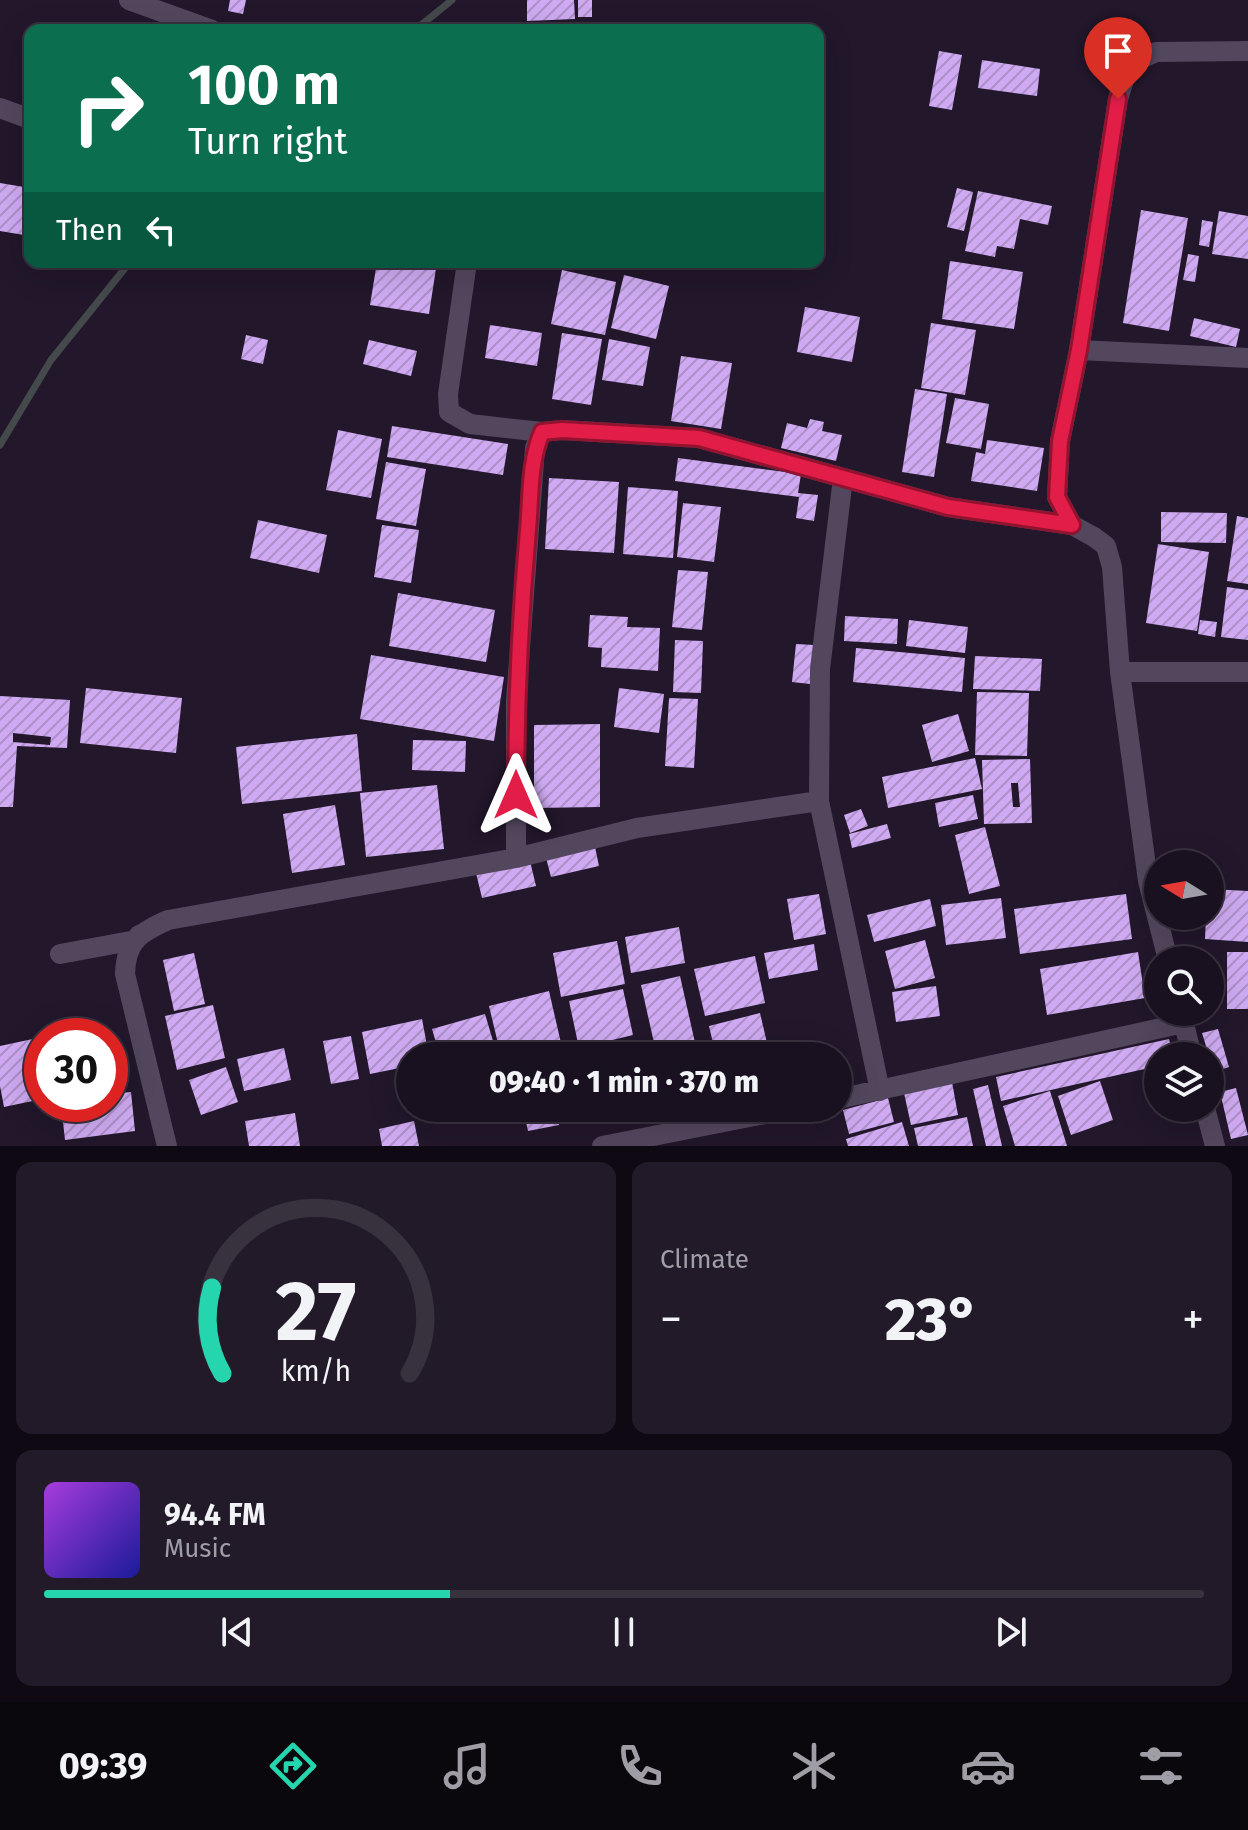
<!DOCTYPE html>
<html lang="en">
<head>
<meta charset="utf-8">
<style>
  body { margin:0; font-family:"Fira Sans",sans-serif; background:#231a29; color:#f1f3f6; height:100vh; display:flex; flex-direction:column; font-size:30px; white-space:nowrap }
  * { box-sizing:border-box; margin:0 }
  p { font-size:26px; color:#9f9da5 }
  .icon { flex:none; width:44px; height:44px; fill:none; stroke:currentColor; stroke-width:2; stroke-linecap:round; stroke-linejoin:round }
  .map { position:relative; height:1146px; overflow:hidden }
  .details { display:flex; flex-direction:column; gap:16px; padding:16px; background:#0e0912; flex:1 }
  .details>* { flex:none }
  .hud { position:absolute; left:24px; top:24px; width:800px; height:244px; border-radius:16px; box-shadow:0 8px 32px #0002,0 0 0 2px #38313e; background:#0b6e4f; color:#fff; overflow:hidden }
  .needle { width:52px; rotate:281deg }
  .fabs { position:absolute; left:1144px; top:850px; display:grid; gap:16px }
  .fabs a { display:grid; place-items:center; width:80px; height:80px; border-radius:50%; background:#1a1120; box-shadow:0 8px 32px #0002,0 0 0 2px #38313e; font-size:40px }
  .speed { position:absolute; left:24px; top:1018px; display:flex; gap:16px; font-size:40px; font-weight:700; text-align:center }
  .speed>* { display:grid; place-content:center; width:104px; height:104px; border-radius:50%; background:#1a1120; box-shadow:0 8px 32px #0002,0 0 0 2px #38313e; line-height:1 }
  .speed .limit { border:12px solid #d22; background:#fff; color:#111 }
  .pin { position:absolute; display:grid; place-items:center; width:68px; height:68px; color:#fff; margin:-82px -34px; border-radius:50% 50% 50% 0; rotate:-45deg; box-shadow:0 0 8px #0007 }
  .pin .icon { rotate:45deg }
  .me { position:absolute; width:88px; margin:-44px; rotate:0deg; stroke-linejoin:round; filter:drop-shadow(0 0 6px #0008) }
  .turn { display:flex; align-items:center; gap:28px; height:168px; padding:0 32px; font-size:36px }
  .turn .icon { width:104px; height:104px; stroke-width:2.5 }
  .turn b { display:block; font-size:56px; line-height:68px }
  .then { display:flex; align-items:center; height:76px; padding:0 32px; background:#0003; gap:16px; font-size:30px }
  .big { font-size:60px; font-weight:800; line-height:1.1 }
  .details .tile { flex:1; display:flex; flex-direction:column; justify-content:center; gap:12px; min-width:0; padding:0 28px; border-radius:16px; background:#231a29 }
  .details .dial { align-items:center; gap:0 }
  .dial svg { height:208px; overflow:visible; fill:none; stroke:#38313e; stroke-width:7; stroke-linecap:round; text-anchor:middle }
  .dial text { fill:#f1f3f6; stroke:none }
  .song { display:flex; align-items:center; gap:24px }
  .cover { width:96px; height:96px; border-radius:12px; background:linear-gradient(135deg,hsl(280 70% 55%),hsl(240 70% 35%)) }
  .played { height:8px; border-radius:4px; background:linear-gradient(90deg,#25d5ae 35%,#38313e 35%) }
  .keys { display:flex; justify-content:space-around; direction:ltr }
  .heat { display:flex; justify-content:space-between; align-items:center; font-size:44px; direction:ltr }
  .details .tiles { flex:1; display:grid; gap:16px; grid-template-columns:1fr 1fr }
  .tile:last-child { grid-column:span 2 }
  .trip { position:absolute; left:396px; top:1042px; width:456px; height:80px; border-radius:40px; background:#1a1120; box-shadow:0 8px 32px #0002,0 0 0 2px #38313e; font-weight:800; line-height:80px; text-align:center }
  .tabs { display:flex; height:128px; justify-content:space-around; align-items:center; background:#0a070d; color:#9f9da5 }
  .tabs .icon { width:56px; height:56px }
  .tabs .selected { color:#25d5ae }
  .tabs b { font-size:36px; color:#f1f3f6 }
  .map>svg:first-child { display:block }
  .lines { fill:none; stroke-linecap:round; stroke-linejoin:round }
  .stream { stroke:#44494b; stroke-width:7 }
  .building { fill:url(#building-hatch); fill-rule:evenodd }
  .minor { stroke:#53475e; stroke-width:20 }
  .route-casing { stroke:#92132f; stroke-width:20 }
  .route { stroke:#e11d48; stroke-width:14 }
</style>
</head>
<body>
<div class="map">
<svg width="1248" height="1146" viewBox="0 0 1248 1146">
  <defs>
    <pattern id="building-hatch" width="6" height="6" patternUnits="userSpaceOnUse" patternTransform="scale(2)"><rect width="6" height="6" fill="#cfaaf2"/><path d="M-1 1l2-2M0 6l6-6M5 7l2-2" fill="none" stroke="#ac90c7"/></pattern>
  </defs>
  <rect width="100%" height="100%" fill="#22172b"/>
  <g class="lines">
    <path class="stream" d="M415,30l37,-30
      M0,445l51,-85 79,-98"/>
  </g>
  <path class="building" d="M230,0h16l-3,14 -15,-3z
    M527,0h47l1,19 -48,2z
    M578,0h14v17h-14z
    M939,51l23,4 -10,55 -23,-4z
    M982,60l58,9 -3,27 -59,-8z
    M0,183l30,5v48l-30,-5z
    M957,188l16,4 -9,39 -17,-4z
    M978,191l74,15 -4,19 -28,-6 -6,30 -17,-3 -2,11 -30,-6z
    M1141,210l47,8 -19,113 -46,-8z
    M1219,211l29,5v43l-36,-5z
    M1202,220l11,2 -4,25 -10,-2z
    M1188,254l11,2 -4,26 -12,-2z
    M950,261l73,11 -9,57 -72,-10z
    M377,262h60l-8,52 -59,-9z
    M562,270l54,12 -11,53 -54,-11z
    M624,275l45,11 -13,53 -45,-11z
    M805,307l55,10 -8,45 -55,-10z
    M1194,318l46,11 -4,18 -46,-11z
    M931,323l45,7 -11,65 -44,-7z
    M490,325l52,8 -5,33 -52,-8z
    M562,333l40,6 -11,66 -39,-6z
    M246,335l22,5 -5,24 -22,-5z
    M609,339l41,8 -7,39 -41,-6z
    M369,340l48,11 -6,25 -48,-12z
    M681,356l51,7 -11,66 -50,-8z
    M915,389l32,5 -13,83 -32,-5z
    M955,398l34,6 -8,45 -35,-6z
    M810,419l14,3 -2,9 20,4 -6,26 -55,-13 6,-25 20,5z
    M392,426l116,18 -5,31 -116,-18z
    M338,430l44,9 -11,59 -45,-8z
    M987,440l57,8 -7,43 -66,-10 5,-29 9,2z
    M678,458l123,16 -3,19 20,2 -4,26 -18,-3 3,-21 -124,-16z
    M386,462l40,7 -10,57 -40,-7z
    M549,478l70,4 -5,71 -69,-4z
    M628,487l50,4 -5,67 -50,-4z
    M683,503l38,4 -7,55 -37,-5z
    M1161,512l66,1 -1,30 -65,-1z
    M1237,516l11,2v66l-21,-3z
    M258,520l69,15 -8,38 -69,-15z
    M382,525l37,5 -8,53 -37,-6z
    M1158,544l51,8 -12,79 -51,-8z
    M678,570l30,2 -6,58 -30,-3z
    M1227,587l21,3v50l-27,-3z
    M398,593l97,17 -9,52 -97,-16z
    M590,615l38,2 -1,10 33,1 -2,43 -57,-4 1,-19 -14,-1z
    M845,616l53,3 -1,25 -53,-3z
    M909,620l59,7 -3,26 -59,-7z
    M1200,620l17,2 -2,15 -17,-3z
    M675,640l28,1 -2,52 -28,-1z
    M796,644l18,1 -4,39 -18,-2z
    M856,648l109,10 -3,34 -109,-10z
    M371,655l133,22 -10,64 -134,-22z
    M975,656l67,3 -2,32 -67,-2z
    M86,688l96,10 -6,55 -96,-10z
    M619,688l45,6 -5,39 -45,-6z
    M977,692l52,1 -2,63 -52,-1z
    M0,696l70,4 -3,48 -50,-2 -4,61h-13zM13,733l38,4 -1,8 -37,-3z
    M669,698l29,1 -4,69 -29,-2z
    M958,714l11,37 -37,11 -10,-37z
    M600,724v83l-66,1v-83z
    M357,734l5,57 -120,13 -6,-57z
    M413,740l53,1 -1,31 -53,-2z
    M975,758l7,31 -94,19 -6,-31z
    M1030,759l2,64 -48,1 -2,-64zM1011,783h7l2,24h-7z
    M437,785l7,64 -78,8 -6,-64z
    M973,795l5,24 -39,8 -4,-24z
    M335,805l10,60 -53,8 -9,-59z
    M861,809l7,17 -18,7 -6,-18z
    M887,824l4,14 -39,10 -3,-14z
    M985,827l15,59 -31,8 -14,-59z
    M594,842l5,24 -48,11 -6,-23z
    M530,861l6,25 -54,12 -6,-25z
    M1210,889l38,2v51l-43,-3 1,-23h4z
    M819,894l7,40 -32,6 -7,-41z
    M1126,894l6,45 -112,15 -6,-45z
    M1001,898l5,40 -60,7 -5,-40z
    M930,899l6,27 -62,16 -7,-27z
    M679,927l6,36 -54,10 -6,-36z
    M925,940l10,38 -40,11 -10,-38z
    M617,941l8,43 -64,13 -8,-44z
    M814,944l4,26 -49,9 -5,-26z
    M1138,952l7,46 -98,17 -7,-46z
    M1227,952h21v57h-21z
    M194,953l11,51 -31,7 -11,-51z
    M755,956l10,47 -60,13 -11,-47z
    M680,976l18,80h-41l-16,-71z
    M936,986l4,30 -44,6 -4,-30z
    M623,989l10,46 -54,13 -10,-47z
    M549,991l15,65h-63l-12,-50z
    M213,1005l12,53 -48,12 -12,-54z
    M760,1013l10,43h-54l-7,-30z
    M485,1014l11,37 -17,5h-39l-8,-27z
    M422,1019l7,37h-19v10l-40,8 -8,-42z
    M1218,1029l11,38 -15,5 -12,-39z
    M351,1036l8,43 -28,5 -8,-43z
    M42,1037v62l-38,8 -4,-21v-40z
    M1169,1039l4,17h-15v10l-157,35 -5,-24z
    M119,1047l7,35 -16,3v-36z
    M284,1048l7,32 -47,11 -7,-32z
    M226,1067l12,35 -37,13 -12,-35z
    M1100,1081l13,39 -42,15 -13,-39z
    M952,1082l6,33 -47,10 -7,-32z
    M988,1085l14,61h-16l-13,-57z
    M1236,1088l12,47 -17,4 -11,-47z
    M1050,1091l17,55h-52l-12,-40z
    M131,1092l4,39 -70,9 -4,-36h49v-10z
    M888,1098l6,24 -45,12 -6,-24z
    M450,1108h52l1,5 -50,11z
    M523,1108h33l3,17 -31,6z
    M295,1113l5,33h-51l-4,-25z
    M967,1117l6,29h-55l-4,-18z
    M414,1121l5,25h-37l-3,-17z
    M902,1122l7,24h-61l-2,-7z"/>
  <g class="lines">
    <path class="minor" d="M129,0l83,30
      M0,108l30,11
      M467,262l-19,132 1,18 21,12 72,8 20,-2 137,8 249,69 124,18 22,12 12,9 6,21 8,105 28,209 20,79
      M1079,350l169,8
      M843,478l-23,191 -1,132 61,290
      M1072,525l-15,-28 3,-56 19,-91 39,-251 11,-35 27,-12 92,-1
      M1120,672h128
      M516,858v-157l19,-253 7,-16
      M60,954l76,-14 3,-5
      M1181,1012l11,44
      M838,1099l346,-76
      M1205,1108l10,38
      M167,1146l-42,-172c1,-33 14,-41 43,-54l348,-62 121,-30 182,-27
      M602,1146l193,-38"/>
  </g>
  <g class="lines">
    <g class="route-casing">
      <path id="route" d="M516,795c0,-89 4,-177 12,-265 3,-32 1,-68 14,-98l20,-2 137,8 249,69 124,18 -15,-28 3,-56 19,-91 39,-251"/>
    </g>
    <use href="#route" class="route"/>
  </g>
</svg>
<div class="fabs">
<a><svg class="needle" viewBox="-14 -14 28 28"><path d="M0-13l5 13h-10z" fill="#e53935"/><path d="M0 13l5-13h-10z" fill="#9f9da5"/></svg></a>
<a><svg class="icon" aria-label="search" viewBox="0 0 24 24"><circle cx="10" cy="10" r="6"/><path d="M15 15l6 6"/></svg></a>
<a><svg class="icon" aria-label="layers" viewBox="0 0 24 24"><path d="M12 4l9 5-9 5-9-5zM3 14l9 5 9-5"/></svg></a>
</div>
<div class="speed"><div class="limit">30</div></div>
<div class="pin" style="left:1118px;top:99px;background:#d93025"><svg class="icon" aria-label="arrive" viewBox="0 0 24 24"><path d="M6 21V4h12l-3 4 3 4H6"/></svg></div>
<svg class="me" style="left:516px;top:795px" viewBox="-20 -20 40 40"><path d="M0-17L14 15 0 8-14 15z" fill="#e11d48" stroke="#fff" stroke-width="4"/></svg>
<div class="trip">09:40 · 1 min · 370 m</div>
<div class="hud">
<div class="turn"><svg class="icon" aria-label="right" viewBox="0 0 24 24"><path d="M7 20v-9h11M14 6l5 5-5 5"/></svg><div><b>100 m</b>Turn right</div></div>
<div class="then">Then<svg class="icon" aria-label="left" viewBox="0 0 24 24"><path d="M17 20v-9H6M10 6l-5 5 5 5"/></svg></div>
</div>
</div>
<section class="details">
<div class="tiles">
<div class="tile dial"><svg viewBox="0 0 100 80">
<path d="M14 69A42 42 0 1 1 86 69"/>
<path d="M14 69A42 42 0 0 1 10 36" stroke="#25d5ae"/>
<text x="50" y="56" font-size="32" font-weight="700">27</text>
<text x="50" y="72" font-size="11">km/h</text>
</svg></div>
<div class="tile"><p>Climate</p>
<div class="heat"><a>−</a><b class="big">23°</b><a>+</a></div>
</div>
<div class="tile">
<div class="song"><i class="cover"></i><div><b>94.4 FM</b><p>Music</p></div></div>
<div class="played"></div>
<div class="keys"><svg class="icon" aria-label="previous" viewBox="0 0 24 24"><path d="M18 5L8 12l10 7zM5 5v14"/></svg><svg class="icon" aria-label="pause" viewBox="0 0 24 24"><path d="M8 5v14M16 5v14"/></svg><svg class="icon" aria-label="next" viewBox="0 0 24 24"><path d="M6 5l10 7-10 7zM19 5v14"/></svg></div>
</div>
</div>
</section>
<nav class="tabs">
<b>09:39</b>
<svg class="icon selected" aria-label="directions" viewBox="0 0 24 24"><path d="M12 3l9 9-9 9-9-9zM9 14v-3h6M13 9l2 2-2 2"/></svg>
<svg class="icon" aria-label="music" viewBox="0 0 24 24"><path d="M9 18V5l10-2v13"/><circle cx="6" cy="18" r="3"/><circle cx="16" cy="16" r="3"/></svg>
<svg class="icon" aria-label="phone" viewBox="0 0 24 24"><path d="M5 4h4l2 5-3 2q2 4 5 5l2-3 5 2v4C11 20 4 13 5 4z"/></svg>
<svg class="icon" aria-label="climate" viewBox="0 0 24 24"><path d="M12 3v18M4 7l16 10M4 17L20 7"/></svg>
<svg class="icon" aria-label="car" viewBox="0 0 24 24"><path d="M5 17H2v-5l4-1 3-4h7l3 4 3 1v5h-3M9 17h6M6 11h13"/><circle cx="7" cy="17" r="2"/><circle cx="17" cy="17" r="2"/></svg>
<svg class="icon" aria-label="filters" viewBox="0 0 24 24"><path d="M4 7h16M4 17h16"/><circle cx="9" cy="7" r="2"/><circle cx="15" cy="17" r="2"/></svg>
</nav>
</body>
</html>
